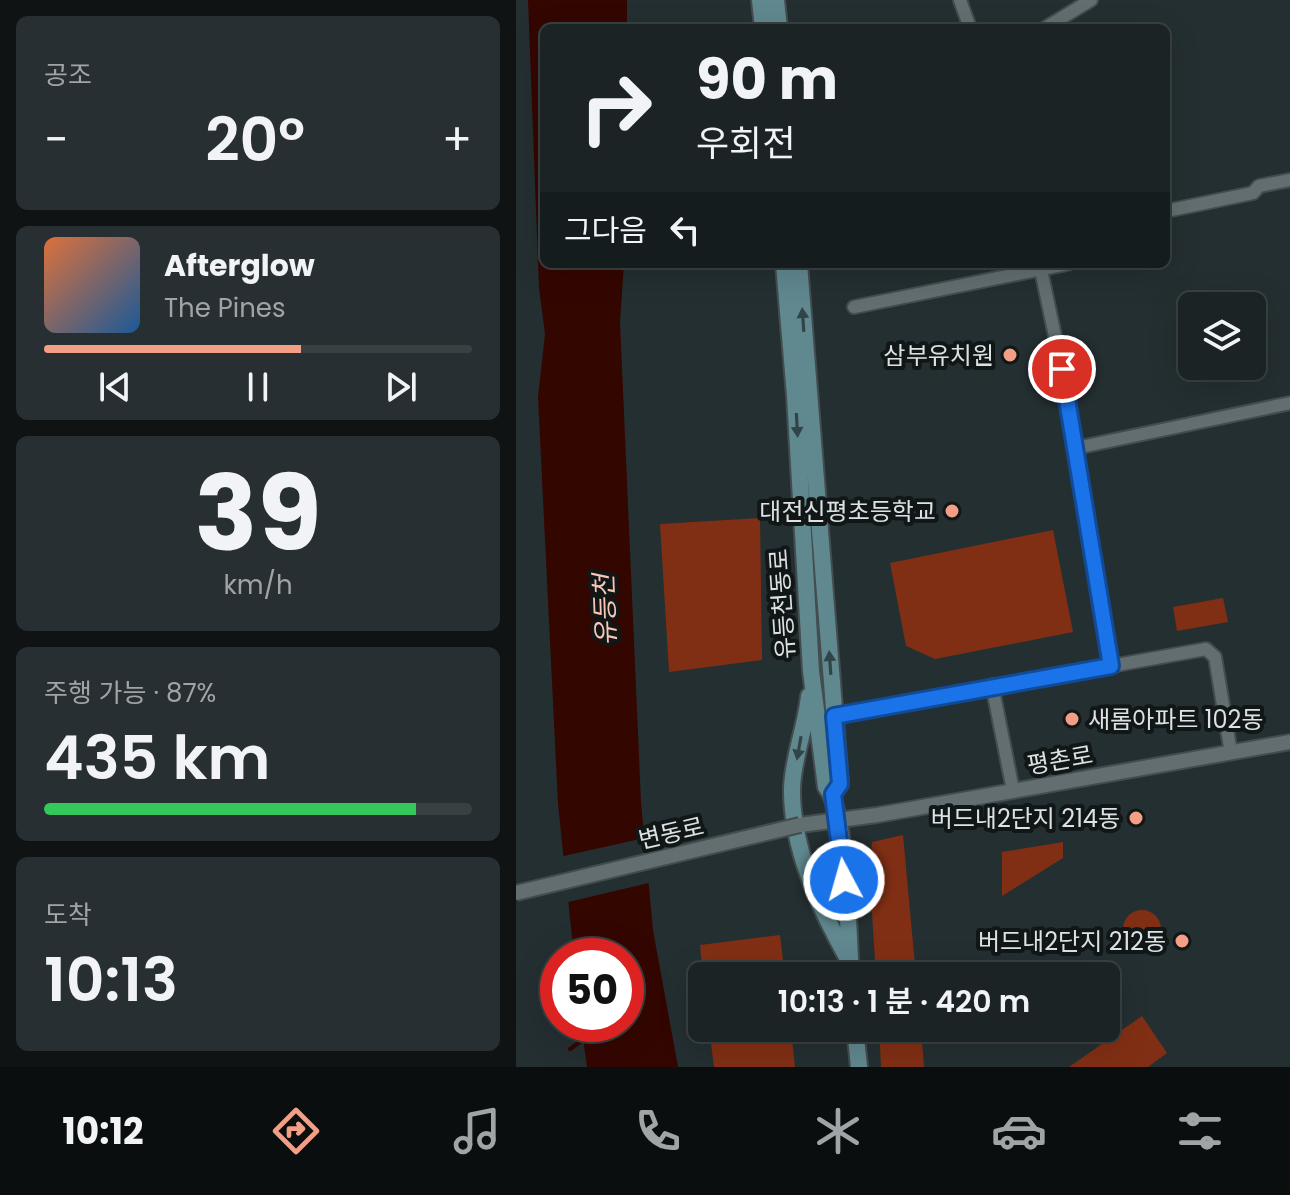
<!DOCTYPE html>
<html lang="ko">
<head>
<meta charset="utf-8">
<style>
  body { margin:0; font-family:Poppins,"Noto Sans KR",sans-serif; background:#282f32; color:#f1f3f6; height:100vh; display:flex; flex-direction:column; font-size:30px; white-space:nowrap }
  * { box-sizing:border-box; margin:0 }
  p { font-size:26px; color:#a0a4a7 }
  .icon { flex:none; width:44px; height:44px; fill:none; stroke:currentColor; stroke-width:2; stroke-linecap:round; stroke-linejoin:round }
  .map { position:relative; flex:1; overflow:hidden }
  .panel { display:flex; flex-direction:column; gap:16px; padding:16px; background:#0f1314; width:516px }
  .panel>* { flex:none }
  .hud { position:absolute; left:24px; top:24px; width:630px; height:244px; border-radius:12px; box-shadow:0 8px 32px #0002,0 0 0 2px #394042; background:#1b2325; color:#f1f3f6; overflow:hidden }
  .tools { position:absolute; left:662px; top:292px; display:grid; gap:16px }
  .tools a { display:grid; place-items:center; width:88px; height:88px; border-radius:12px; background:#1b2325; box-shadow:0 8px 32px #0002,0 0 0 2px #394042; font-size:40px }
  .speed { position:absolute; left:24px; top:938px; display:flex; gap:16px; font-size:40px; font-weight:700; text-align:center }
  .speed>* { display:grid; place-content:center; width:104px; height:104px; border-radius:50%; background:#1b2325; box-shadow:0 8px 32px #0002,0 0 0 2px #394042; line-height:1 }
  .speed .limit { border:12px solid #d22; background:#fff; color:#111 }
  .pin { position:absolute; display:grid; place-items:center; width:68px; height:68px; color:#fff; margin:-34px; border:4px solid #fff; border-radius:50%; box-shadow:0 2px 8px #0007 }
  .me { position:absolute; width:88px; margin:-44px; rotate:354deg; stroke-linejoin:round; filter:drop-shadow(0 0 6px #0008) }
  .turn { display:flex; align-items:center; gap:28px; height:168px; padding:0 24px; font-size:36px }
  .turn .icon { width:104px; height:104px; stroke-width:2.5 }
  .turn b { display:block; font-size:56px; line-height:68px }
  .then { display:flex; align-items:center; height:76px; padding:0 24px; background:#0003; gap:16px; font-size:30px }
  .big { font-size:60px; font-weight:600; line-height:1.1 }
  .panel .widget { flex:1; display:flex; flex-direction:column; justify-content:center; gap:12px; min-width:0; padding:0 28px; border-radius:12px; background:#282f32 }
  .panel .dial { align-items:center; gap:0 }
  .dial b { font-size:104px; line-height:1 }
  .song { display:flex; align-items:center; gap:24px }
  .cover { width:96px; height:96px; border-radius:12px; background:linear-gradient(135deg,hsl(20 70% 55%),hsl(210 70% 35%)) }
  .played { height:8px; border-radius:4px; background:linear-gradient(90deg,#f39f85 60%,#394042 60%) }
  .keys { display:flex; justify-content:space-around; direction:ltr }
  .heat { display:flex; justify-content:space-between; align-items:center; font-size:44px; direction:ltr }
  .charge { height:12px; border-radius:6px; background:linear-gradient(90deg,#34c759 87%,#394042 0) }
  .trip { position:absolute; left:172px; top:962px; width:432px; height:80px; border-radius:12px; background:#1b2325; box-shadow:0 8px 32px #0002,0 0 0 2px #394042; font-weight:600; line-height:80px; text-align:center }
  .tab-bar { display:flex; height:128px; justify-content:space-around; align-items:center; background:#0b0e0f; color:#a0a4a7 }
  .tab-bar .icon { width:56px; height:56px }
  .tab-bar .on { color:#f39f85 }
  .tab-bar b { font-size:36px; color:#f1f3f6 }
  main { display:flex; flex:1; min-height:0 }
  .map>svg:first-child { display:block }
  .green { fill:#812f14 }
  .water { fill:#340600 }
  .pier { fill:#242f31 }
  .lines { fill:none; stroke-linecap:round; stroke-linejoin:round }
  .stream { stroke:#340600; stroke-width:4 }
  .minor-casing { stroke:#434c4e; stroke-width:16 }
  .tertiary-casing { stroke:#434c4e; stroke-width:18 }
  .secondary-casing { stroke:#434c4e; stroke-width:20 }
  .minor { stroke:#626e70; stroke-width:12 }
  .tertiary { stroke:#626e70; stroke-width:14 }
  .secondary { stroke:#60888f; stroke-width:16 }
  .tertiary-bridge-casing { stroke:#434c4e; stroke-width:18; stroke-linecap:butt }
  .tertiary-bridge { stroke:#626e70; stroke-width:14 }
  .oneway { fill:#314447 }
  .route-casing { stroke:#114b97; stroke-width:20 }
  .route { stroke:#1a73e8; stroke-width:14 }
  .poi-dot { fill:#f39f85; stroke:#111617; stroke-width:3 }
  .labels { text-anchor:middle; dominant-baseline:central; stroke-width:8; stroke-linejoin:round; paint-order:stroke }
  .poi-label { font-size:24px; fill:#dce2e3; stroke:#111617; text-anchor:end }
  .street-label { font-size:24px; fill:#dce2e3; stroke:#111617 }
  .water-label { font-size:26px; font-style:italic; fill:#fac7b7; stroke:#111617 }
</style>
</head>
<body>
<main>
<section class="panel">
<div class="widget"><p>공조</p>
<div class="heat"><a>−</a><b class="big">20°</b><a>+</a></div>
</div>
<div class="widget">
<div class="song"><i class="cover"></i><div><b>Afterglow</b><p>The Pines</p></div></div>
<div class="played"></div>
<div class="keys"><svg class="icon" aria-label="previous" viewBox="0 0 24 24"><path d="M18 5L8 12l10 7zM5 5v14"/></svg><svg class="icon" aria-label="pause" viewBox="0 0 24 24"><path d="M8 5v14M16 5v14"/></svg><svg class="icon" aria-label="next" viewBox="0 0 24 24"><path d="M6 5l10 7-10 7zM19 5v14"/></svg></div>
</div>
<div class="widget dial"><b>39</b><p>km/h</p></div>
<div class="widget"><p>주행 가능 · 87%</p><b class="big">435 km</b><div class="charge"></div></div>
<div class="widget"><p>도착</p><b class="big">10:13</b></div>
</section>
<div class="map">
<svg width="774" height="1067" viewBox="0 0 774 1067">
  <rect width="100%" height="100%" fill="#242f31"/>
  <path class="green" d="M244,518l2,142 -93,12 -9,-148z
    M537,530l20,102 -138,27 -29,-13 -16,-83z
    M707,598l5,24 -51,9 -4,-24z
    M387,835l13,141h-40l-7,-110 3,-24z
    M547,842v16l-61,38v-44z
    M607 929a19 19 0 1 1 38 0a19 19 0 1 1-38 0Z
    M264,935l5,41h-82l-3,-31z
    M626,1016l25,37 -19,14h-79z
    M193,1028h82l4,39h-81z
    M363,1028h42l3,39h-43z"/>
  <path class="water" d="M12,0h99v28h-83v236h80l-4,58 21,480 12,128 25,137h-91l-6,-43h45v-68h-52l-16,-152 -20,-407 7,-63 -6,-46z"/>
  <path class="pier" d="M133,837l4,45 -89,21 -5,-46z"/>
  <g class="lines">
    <path class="stream" d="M54,1049l14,-10"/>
    <g class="minor-casing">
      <path id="minor" d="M444,0l10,28
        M529,28l46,-28
        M650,211l87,-18 6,-7 31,-6
        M525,270l21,99 49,297 95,-17 9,8 16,96
        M338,307l213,-43
        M560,448l214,-45
        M476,685l21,105
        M318,716l277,-50"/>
    </g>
    <g class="tertiary-casing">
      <path id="tertiary" d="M284,825l77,-10 413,-73"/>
    </g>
    <g class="secondary-casing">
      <path id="secondary" d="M244,0l3,28
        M260,0l3,28
        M268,264l11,132 16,275 15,116c21,22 22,152 25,189
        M283,264l41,520 -7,10
        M293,696c-3,31 -16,61 -17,92 -1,58 27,119 55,169
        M339,1028l4,39"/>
    </g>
    <use href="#minor" class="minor"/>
    <use href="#tertiary" class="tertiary"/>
    <use href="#secondary" class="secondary"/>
    <g class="tertiary-bridge-casing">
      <path id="tertiary-bridge" d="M0,893l284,-68"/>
    </g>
    <use href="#tertiary-bridge" class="tertiary-bridge"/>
  </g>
  <defs><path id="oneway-solid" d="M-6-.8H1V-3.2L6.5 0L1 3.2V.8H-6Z" transform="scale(2)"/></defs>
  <g class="oneway">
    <use href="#oneway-solid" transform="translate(287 320) rotate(-94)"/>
    <use href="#oneway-solid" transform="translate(281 425) rotate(87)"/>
    <use href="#oneway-solid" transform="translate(314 663) rotate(-94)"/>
    <use href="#oneway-solid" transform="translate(283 748) rotate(100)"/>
  </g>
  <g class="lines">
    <g class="route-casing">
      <path id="route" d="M328,880l-11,-86 7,-10 -6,-68 277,-50 -49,-297"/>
    </g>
    <use href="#route" class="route"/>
  </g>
  <g class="poi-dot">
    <circle cx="494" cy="355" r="8"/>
    <circle cx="436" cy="511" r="8"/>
    <circle cx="556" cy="719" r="8"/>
    <circle cx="620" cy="818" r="8"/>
    <circle cx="666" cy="941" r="8"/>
  </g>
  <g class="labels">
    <g class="poi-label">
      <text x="478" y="355">삼부유치원</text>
      <text x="420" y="511">대전신평초등학교</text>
      <text x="572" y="719" text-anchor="start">새롬아파트 102동</text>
      <text x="604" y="818">버드내2단지 214동</text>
      <text x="650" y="941">버드내2단지 212동</text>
    </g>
    <g class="street-label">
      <text transform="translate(266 604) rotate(-94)">유등천동로</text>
      <text transform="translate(544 760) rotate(-10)">평촌로</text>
      <text transform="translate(155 833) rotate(-13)">변동로</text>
    </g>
    <g class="water-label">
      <text transform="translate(89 610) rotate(-92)">유등천</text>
    </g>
  </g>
</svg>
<div class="tools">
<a><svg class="icon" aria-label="layers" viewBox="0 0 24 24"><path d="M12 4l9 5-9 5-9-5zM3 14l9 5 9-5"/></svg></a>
</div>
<div class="speed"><div class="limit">50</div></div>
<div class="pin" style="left:546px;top:369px;background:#d93025"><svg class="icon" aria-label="arrive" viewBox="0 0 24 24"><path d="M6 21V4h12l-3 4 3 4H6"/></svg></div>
<svg class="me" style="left:328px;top:880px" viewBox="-20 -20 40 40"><circle r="17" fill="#1a73e8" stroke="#fff" stroke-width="3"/><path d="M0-11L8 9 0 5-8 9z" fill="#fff"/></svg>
<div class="trip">10:13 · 1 분 · 420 m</div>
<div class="hud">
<div class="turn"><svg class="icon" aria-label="right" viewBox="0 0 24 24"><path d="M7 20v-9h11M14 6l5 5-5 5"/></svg><div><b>90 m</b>우회전</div></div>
<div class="then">그다음<svg class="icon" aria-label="left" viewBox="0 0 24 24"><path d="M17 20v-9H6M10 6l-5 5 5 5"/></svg></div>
</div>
</div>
</main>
<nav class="tab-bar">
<b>10:12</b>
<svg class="icon on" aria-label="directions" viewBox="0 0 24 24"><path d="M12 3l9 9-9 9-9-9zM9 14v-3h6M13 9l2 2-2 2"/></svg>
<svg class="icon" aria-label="music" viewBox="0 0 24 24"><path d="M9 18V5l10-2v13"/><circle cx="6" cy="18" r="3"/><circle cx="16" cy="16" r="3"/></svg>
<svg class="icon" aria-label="phone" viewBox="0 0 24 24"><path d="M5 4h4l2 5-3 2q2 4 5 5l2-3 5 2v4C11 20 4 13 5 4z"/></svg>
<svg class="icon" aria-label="climate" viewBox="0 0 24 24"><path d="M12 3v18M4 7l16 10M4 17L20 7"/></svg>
<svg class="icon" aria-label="car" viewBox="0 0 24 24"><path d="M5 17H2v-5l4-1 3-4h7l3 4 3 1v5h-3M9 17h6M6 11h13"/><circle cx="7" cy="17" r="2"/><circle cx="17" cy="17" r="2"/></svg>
<svg class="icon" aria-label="filters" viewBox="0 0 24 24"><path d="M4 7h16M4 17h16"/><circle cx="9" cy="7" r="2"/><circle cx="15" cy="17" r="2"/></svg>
</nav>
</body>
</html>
